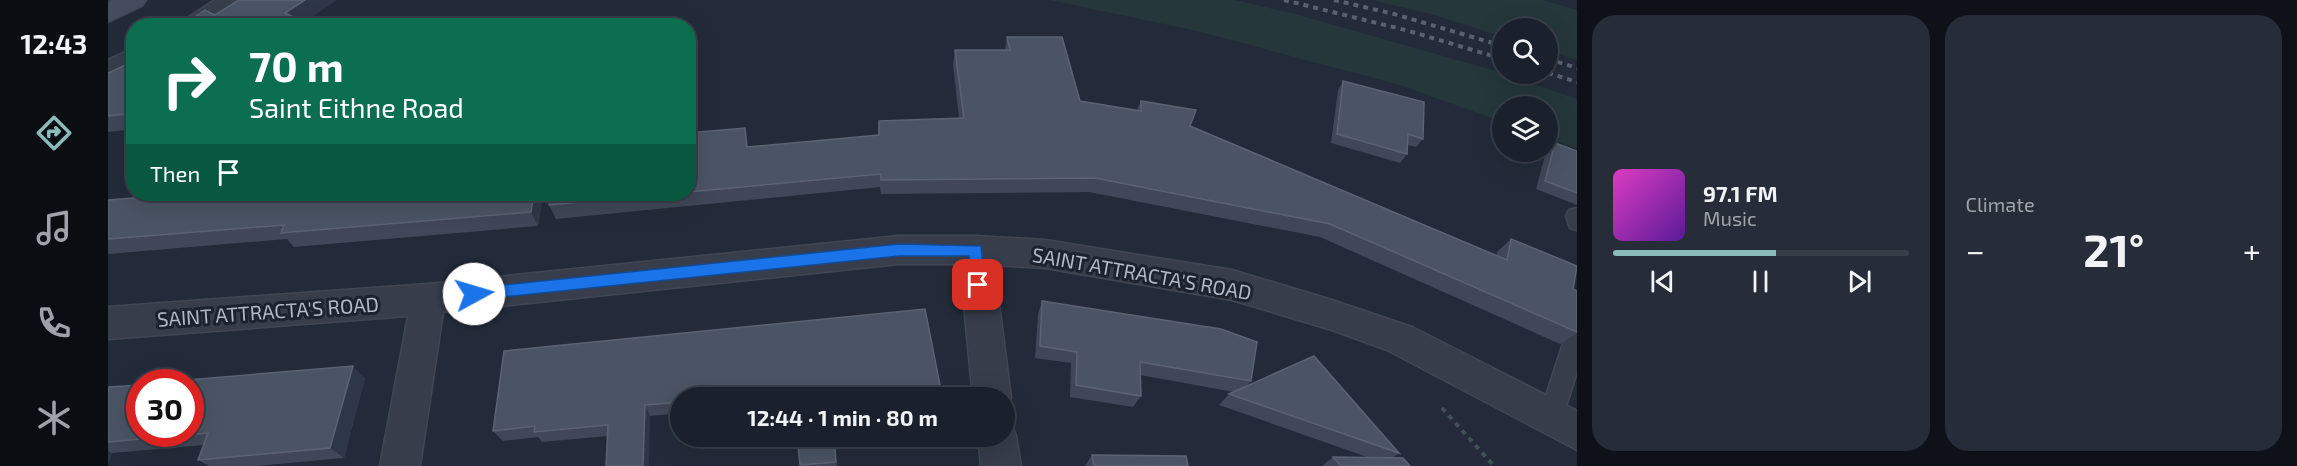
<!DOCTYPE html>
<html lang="en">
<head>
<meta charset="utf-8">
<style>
  body { margin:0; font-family:"Exo 2",sans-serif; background:#272d38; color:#f1f3f6; height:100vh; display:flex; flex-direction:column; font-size:22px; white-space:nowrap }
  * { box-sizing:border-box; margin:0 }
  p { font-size:20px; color:#9fa3a9 }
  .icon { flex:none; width:33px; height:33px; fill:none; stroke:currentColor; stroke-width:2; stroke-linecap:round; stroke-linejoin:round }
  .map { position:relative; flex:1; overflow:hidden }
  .drawer { display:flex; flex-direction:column; gap:15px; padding:15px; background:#0e1218; width:720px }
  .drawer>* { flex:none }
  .banner { position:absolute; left:18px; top:18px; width:570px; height:183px; border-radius:24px; box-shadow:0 6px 24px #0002,0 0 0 2px #383e48; background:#0b6e4f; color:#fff; overflow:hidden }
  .fabs { position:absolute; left:1384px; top:18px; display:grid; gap:12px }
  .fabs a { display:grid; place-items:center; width:66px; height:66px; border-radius:50%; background:#1a202c; box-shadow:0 6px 24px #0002,0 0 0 2px #383e48; font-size:30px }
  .speed { position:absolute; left:18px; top:369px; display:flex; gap:12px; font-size:30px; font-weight:700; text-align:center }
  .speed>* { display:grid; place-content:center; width:78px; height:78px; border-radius:50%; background:#1a202c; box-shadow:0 6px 24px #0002,0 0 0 2px #383e48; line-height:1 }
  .speed .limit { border:9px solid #d22; background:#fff; color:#111 }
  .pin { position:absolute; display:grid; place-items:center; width:51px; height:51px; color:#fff; margin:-26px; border-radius:12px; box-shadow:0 3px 9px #0006 }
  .me { position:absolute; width:66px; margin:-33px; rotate:84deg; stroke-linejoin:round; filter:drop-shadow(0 0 4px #0008) }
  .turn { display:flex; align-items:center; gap:21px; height:126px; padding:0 24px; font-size:27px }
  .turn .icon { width:78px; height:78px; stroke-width:2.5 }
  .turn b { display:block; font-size:42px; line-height:51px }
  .then { display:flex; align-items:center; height:57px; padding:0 24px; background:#0003; gap:12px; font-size:22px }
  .big { font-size:45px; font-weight:700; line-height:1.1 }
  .drawer .tile { flex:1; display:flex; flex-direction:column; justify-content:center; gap:9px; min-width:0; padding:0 21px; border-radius:24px; background:#272d38 }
  .song { display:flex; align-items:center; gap:18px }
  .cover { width:72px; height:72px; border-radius:9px; background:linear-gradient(135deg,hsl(310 70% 55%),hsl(270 70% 35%)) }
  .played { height:6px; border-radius:3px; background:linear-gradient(90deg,#8bbbb9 55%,#383e48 55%) }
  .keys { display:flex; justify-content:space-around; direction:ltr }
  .heat { display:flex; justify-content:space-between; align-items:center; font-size:33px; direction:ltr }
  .drawer .tiles { flex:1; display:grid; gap:15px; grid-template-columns:repeat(2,1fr) }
  .trip { position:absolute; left:562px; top:387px; width:345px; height:60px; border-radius:30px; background:#1a202c; box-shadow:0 6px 24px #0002,0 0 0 2px #383e48; font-weight:700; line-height:60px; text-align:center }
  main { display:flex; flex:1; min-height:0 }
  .tab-bar { display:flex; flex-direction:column; width:108px; justify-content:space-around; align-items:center; background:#0a0d12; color:#9fa3a9 }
  .tab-bar .icon { width:42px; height:42px }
  .tab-bar .active { color:#8bbbb9 }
  .tab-bar b { font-size:27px; color:#f1f3f6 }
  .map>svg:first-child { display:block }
  .green { fill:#25373b }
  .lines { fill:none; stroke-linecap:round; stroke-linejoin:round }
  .lane-casing { stroke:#404653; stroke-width:3 }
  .street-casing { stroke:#404653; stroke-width:3 }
  .secondary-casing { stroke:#404653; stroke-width:3 }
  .path { stroke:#3e5054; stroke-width:4; stroke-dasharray:5 5; stroke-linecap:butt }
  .lane { fill:#373d4b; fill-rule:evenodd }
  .street { fill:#373d4b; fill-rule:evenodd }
  .secondary { fill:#454c5d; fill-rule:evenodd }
  .rail { stroke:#596171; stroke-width:4; stroke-dasharray:5 5; stroke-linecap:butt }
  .wall { fill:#3f4758 }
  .shaded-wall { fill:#2e3747 }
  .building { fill:#4b5464; stroke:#5b6373; stroke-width:1.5 }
  .route { fill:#1a73e8; stroke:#114b97; stroke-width:1.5 }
  .labels { text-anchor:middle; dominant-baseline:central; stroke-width:6; stroke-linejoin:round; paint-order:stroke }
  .street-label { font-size:20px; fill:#b2b8c6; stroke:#1c222f }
</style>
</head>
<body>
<main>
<nav class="tab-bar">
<b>12:43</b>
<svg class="icon active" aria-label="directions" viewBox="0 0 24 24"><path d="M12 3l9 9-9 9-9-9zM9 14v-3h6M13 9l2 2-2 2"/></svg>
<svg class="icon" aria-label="music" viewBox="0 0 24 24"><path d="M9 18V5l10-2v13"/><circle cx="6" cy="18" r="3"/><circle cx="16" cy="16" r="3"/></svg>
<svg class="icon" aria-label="phone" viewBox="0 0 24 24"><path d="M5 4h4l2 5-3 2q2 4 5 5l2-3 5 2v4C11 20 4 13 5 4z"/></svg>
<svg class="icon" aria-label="climate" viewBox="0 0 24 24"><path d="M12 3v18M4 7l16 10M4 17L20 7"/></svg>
</nav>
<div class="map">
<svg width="1469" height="466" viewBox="0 0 1469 466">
  <rect width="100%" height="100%" fill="#232b3a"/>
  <path class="green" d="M942,0h185l60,14 208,59 74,26v49l-29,-10v-32h-45v16l-103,-37 -203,-54z
    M1264,0h171l34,10v50l-29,-9v-23h-45v9l-65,-21z"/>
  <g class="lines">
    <g class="lane-casing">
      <path id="lane" d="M107,0h20l-2,4 -36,22h-22z
        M26,48v14l-26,12v-14z
        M1469,208v22l-7,-2 -4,-12 3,-6z
        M1469,324v48l-17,53 -9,3 -9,-3 -3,-8 27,-83 3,-7z"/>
    </g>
    <g class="street-casing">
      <path id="street" d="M791,236h77l69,4 187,30 100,30 80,27 165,84v39l-190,-100 -55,-20 -100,-30 -187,-32 -51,-3 17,133 -6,13v-13h-32l-13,-134h-61l-456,48 -23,154h-40l28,-150 -300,23v-32l320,-23z
        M897,421l6,2 5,13 5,30h-40l-3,-30h27z"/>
    </g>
    <g class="secondary-casing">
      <path id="secondary" d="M4,0h34l-4,6 -34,16v-20z"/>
    </g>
    <path class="path" d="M1334,408l52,58"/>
    <use href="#lane" class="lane"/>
    <use href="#street" class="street"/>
    <use href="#secondary" class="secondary"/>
    <path class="rail" d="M1176,0l125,31 94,28
      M1226,0l60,14 109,32
      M1440,59l29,9
      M1440,73l29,9"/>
  </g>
  <path class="wall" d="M899,37l73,64 57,9 4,-9 49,25 306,130 1,-4 14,-13 62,50 4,2v42l-17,11 -240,-107 -231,-45 -208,2 -1,-7 -324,32 -7,-14 2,-11h137v-61l59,14 131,-12 1,-14 80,-3 -6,-53 2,-15h50z
    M26,61v68l-26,3v-59z
    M1235,81l80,58 -7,8 -9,-2v9l-7,9 -69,-20 7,-53z
    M1447,143l22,8v54l-41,-16 10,-37h2v-2z
    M75,194h360l-5,32 -244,21 -7,-8 -179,15v-54z
    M934,301l209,80 -4,5 152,67 -6,5 17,8h-88l11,-9h34l-148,-52 10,-11 5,-2 -94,-17 1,21 -8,11 -63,-10 1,-34 -36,-5 3,-44z
    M396,351l437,39 -1,8h-259v15l-31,3 -42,20 -66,6 -4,-5 -35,4 -10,-10z
    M257,378l-21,80 -87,8h-48l-11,-6 6,-15 -92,8 -4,10v-76z
    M689,436h37l3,30h-37z
    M984,455l96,11h-103z"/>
  <path class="shaded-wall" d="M197,0h32l-38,26 -14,-13z
    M426,194h9l-5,32 -7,-14z
    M245,366l12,12 -21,80 -14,-10z
    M537,405l5,11 -1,50h-6z
    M0,451l4,2 -4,10z"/>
  <path class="building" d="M131,0h66l-20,13 24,12 -1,1h-127l24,-16 10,5z
    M899,37h55l18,64 61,10v-10l55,9 -6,16 317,134 4,-21 66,27 -4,23 4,2v41l-247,-108 -235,-46 -214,2v-6l-193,18v-59l57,-5 2,19 132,-12v-14l85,-3 -9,-68h55z
    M26,61v52l-26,3v-43z
    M1235,81l81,21 -1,37 -15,-5 -1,20 -70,-20z
    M1447,143l22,8v42l-32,-12z
    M75,194h351l-3,18 -250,21 3,-8 -176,14v-39z
    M443,194h122l-124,11z
    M934,301l179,28 36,13 -6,39 -111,-19 1,34 -65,-11 1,-33 -37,-6z
    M817,309l16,81 -70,8h-190v4l-36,3 -2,61h-37l2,-41 -74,7 1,-6 -42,5 11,-80z
    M1206,356l85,97 -170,-59z
    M245,366l-23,82 -132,12 10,-27 -100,9v-55l32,-2v49h50v-52h-27z
    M689,436h37l2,26 -36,3z
    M984,455l94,1 2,10h-94z
    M1225,457l70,1 7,8h-69z"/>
  <path class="route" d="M791,244l82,2 4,39 -2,4h-10l-2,-4 -2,-29h-70l-425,44 -5,-1 -2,-5 2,-4 5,-2z"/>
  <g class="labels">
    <g class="street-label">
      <text transform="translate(1034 273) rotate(10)">SAINT ATTRACTA'S ROAD</text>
      <text transform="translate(160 311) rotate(-4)">SAINT ATTRACTA'S ROAD</text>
    </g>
  </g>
</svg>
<div class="fabs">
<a><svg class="icon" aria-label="search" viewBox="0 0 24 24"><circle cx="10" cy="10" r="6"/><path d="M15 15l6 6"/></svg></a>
<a><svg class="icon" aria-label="layers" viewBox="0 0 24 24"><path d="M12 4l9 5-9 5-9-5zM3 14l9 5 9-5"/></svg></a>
</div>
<div class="speed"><div class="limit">30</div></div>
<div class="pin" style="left:870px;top:285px;background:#d93025"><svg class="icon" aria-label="arrive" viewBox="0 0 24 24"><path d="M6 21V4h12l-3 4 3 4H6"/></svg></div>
<svg class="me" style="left:366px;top:294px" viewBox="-20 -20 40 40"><circle r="19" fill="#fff"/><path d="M0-13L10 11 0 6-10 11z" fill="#1a73e8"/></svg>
<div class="trip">12:44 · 1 min · 80 m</div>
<div class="banner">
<div class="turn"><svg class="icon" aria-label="right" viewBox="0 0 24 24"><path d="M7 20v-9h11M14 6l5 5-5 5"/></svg><div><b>70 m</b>Saint Eithne Road</div></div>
<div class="then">Then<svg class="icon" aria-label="arrive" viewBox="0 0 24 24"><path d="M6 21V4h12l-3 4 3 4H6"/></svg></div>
</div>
</div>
<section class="drawer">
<div class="tiles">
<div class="tile">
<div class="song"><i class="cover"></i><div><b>97.1 FM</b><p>Music</p></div></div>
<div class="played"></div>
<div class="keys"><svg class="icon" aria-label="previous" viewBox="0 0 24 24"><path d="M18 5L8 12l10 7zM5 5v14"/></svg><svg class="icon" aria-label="pause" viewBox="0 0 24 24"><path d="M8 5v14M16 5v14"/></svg><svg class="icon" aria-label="next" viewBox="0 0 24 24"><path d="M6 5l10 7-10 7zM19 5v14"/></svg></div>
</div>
<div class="tile"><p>Climate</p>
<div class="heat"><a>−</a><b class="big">21°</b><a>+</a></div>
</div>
</div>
</section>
</main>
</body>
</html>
